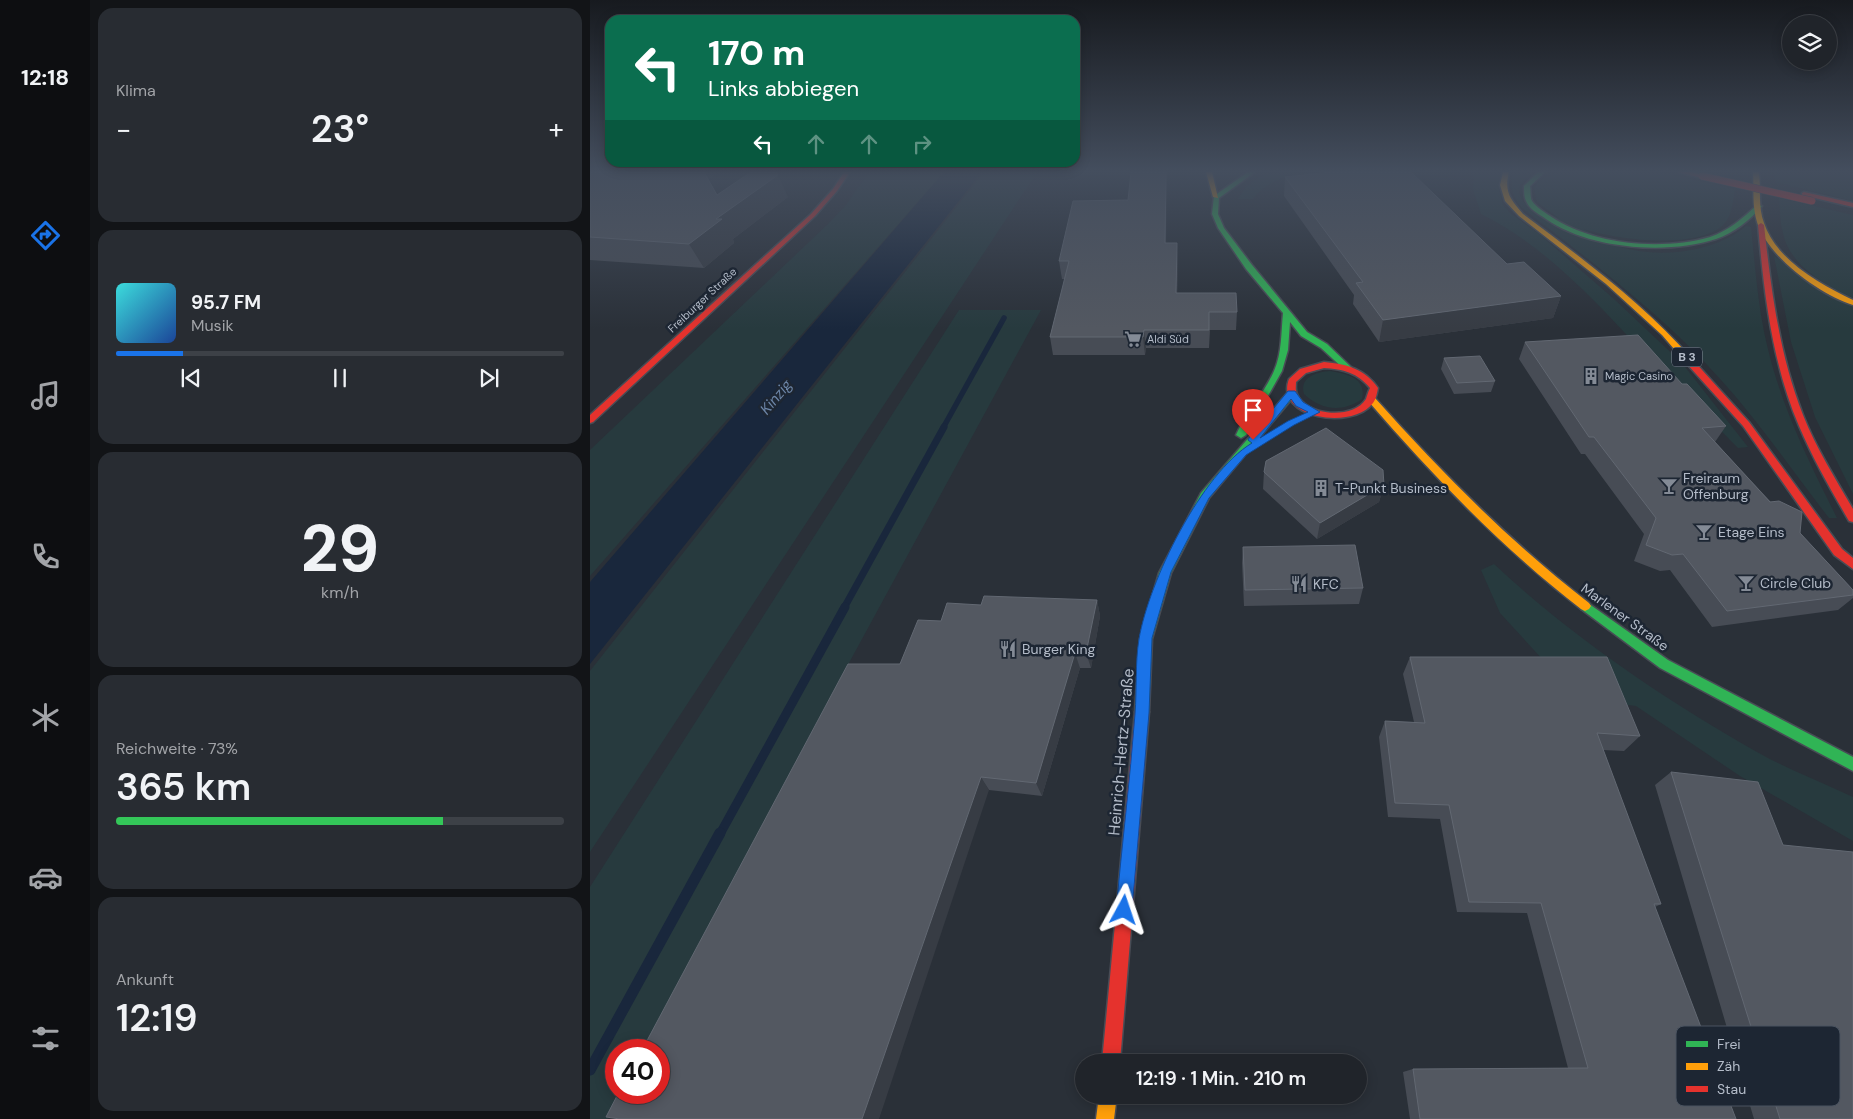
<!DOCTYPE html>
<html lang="de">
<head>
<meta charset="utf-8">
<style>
  body { margin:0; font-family:"DM Sans",sans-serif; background:#282c32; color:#f1f3f6; height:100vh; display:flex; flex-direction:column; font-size:19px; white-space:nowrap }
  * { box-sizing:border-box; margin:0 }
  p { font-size:16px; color:#a2a4a8 }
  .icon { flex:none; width:28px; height:28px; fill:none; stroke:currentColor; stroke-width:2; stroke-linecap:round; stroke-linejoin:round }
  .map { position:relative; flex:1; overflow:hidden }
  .details { display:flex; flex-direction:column; gap:8px; padding:8px; background:#121417; width:500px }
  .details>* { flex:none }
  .hud { position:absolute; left:15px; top:15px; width:475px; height:152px; border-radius:15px; box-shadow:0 2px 12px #0003,0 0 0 1px #3d4147; background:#0b6e4f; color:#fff; overflow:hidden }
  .controls { position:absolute; left:1192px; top:15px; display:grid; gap:10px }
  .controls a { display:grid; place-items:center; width:55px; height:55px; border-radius:50%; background:#20242a; box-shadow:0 2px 12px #0003,0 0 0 1px #3d4147; font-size:25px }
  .speed { position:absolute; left:15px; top:1039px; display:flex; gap:10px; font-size:25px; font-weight:700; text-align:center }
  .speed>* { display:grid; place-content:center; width:65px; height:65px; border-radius:50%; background:#20242a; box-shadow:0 2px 12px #0003,0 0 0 1px #3d4147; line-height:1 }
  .speed .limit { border:8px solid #d22; background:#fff; color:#111 }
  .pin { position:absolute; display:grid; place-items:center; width:42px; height:42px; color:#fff; margin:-51px -21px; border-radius:50% 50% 50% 0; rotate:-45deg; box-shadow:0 0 5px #0007 }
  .pin .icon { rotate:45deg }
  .me { position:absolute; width:55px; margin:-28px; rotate:5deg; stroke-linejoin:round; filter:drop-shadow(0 0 4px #0008) }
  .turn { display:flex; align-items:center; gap:18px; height:105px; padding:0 20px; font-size:22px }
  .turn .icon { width:65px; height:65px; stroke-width:2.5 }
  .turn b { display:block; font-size:35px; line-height:42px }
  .lanes { display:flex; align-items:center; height:48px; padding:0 20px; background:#0003; justify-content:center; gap:25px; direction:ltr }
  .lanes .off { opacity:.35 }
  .big { font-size:38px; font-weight:600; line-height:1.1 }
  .details .widget { flex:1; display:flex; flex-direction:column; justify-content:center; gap:8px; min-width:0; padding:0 18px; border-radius:15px; background:#282c32 }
  .details .dial { align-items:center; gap:0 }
  .dial b { font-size:65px; line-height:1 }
  .song { display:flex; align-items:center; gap:15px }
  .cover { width:60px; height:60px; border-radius:8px; background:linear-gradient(135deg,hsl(180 70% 55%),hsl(220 70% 35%)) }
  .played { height:5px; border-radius:2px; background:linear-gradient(90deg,#1a73e8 15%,#3d4147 15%) }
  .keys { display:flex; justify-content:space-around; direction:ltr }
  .heat { display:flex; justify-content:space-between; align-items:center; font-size:28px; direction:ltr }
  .charge { height:8px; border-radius:4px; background:linear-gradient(90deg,#34c759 73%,#3d4147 0) }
  .trip { position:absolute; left:485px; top:1054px; width:292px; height:50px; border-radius:25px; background:#20242a; box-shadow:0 2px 12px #0003,0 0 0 1px #3d4147; font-weight:600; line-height:50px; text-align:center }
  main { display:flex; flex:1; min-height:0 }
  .menu { display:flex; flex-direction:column; width:90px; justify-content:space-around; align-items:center; background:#0d0e11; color:#a2a4a8 }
  .menu .icon { width:35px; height:35px }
  .menu .active { color:#1a73e8 }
  .menu b { font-size:22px; color:#f1f3f6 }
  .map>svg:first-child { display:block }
  .green { fill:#273a3e }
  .water { fill:#19273c }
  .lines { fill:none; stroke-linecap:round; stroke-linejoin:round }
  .stream-far3 { stroke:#19273c; stroke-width:5.5 }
  .stream-far2 { stroke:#19273c; stroke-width:7 }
  .stream-far1 { stroke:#19273c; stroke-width:9 }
  .stream { stroke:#19273c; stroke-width:11 }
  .fast-casing { stroke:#484c55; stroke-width:3 }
  .slow-casing { stroke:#484c55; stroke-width:3 }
  .jam-casing { stroke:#484c55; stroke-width:3 }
  .fast { fill:#30b455; fill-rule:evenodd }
  .slow { fill:#ff9f0a; fill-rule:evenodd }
  .jam { fill:#e5322d; fill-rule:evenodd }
  .jam-bridge-casing { stroke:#474c53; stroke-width:8; stroke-linecap:butt }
  .jam-bridge { stroke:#e5322d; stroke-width:7 }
  .wall { fill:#474c55 }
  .shaded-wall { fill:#373c44 }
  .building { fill:#535861; stroke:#626872 }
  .route { fill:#1a73e8; stroke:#114b97; fill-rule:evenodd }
  .labels { text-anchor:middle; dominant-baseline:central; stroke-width:5; stroke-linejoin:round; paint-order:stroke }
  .far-street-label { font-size:11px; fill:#b4bcc9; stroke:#1d2633 }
  .far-poi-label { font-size:11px; fill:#b4bcc9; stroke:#1d2633; text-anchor:start }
  .shield { fill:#1d2633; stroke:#878f9c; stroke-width:1 }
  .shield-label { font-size:12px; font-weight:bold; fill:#b4bcc9 }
  .poi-label { font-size:14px; fill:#b4bcc9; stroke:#1d2633; text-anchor:start }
  .street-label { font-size:14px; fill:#b4bcc9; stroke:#1d2633 }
  .water-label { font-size:15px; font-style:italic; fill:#6d86a8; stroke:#1d2633 }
  .near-street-label { font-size:16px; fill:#b4bcc9; stroke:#1d2633 }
  .key { fill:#1d2633; stroke:#4a5360; stroke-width:1 }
  .key-label { font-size:14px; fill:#b4bcc9 }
</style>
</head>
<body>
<main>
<nav class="menu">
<b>12:18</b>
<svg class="icon active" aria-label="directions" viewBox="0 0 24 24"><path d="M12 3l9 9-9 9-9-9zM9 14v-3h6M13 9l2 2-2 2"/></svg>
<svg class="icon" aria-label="music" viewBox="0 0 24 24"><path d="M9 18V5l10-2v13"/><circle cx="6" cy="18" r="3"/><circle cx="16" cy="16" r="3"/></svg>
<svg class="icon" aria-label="phone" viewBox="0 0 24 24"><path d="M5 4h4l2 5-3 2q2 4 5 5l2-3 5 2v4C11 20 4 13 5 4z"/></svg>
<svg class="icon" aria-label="climate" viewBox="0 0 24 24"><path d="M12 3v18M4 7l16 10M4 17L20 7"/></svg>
<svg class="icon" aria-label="car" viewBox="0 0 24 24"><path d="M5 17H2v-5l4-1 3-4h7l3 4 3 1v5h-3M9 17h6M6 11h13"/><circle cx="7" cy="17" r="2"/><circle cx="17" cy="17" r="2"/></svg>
<svg class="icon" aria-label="filters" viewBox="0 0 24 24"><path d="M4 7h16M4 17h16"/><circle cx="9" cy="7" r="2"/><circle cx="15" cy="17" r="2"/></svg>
</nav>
<section class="details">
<div class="widget"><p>Klima</p>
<div class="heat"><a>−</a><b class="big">23°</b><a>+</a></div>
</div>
<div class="widget">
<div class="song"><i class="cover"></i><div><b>95.7 FM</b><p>Musik</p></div></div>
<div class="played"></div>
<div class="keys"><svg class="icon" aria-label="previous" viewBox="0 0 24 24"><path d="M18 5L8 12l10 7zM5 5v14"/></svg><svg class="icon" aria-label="pause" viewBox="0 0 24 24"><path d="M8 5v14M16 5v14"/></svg><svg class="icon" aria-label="next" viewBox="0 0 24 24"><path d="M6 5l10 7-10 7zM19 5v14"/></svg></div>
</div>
<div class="widget dial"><b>29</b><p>km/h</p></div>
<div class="widget"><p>Reichweite · 73%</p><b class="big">365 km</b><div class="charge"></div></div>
<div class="widget"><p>Ankunft</p><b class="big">12:19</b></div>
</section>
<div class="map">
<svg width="1263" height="1119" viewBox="0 0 1263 1119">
  <rect width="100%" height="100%" fill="#2a3038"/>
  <path class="green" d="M279,172h75l-354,404v-126l238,-226 18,-19z
    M394,172h53l-447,680v-181z
    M705,172c-16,7 -32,13 -42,27h-15c15,-25 30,-27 57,-27z
    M884,172h26l-1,18 4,15 7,8 29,21 75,65 68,64 66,84 -10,1c-32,-32 -64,-65 -96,-97 -48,-51 -98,-106 -161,-137l-8,-25z
    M923,172h20l-13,13 -1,8 4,9c22,10 45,20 67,30 10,5 21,12 31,15 39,12 95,5 125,-21l5,1c4,39 7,80 16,118 14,61 42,117 70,173h-8c-36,-46 -69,-95 -108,-138 -59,-66 -129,-118 -199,-172 -10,-12 -12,-20 -9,-36z
    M967,172h102l76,17c-2,11 -3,28 -12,36 -28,27 -125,14 -157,-3 -10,-5 -19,-13 -29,-20l-3,-14 5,-7z
    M1183,172h76l4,3v26l-77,-19z
    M1189,198l74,17v83c-27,-12 -64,-33 -70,-65 -3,-11 -3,-24 -4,-35z
    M1184,256l79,51v187l-38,-77 -24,-75z
    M369,310h82l-204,375 -192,365h-29v42l6,1 -14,26h-18v-232z
    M740,371c17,3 37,7 32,28 -20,14 -41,11 -58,-5 -5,-17 13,-22 26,-23z
    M904,564c78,73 170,135 263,188 30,17 64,30 96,45v44l-113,-65 -104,-70 -31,-4 -49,-28 -56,-61 -19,-43z"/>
  <path class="water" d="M354,172h38l-392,492v-82z"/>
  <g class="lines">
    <path class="stream-far3" d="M353,428l61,-110"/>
    <path class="stream-far2" d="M254,608l100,-181"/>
    <path class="stream-far1" d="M130,834l125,-227"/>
    <path class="stream" d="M0,1070l130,-237"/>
    <g class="fast-casing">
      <path id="fast" d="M658,172h7l-36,26 -1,16 6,14 28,37 55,67 20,12 25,24 -4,3 -3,-1 -24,-22 -20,-12 -11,-14 -2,28 -6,21 -36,64 -5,3 -5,-3c10,-23 28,-41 38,-64 8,-18 7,-38 9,-58l-37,-44 -28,-41 -6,-14 2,-18z
        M948,172h7l-15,14c1,5 0,11 2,15 4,6 12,11 18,15 43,29 111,35 160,21 18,-6 33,-19 47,-32l5,1c-12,14 -28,27 -46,33 -50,16 -127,10 -170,-20 -7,-5 -17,-10 -20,-18 -2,-4 -2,-10 -2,-15z
        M702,390l3,1v4l-86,103 -38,75 -19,66 -3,73 -2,4 -5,2 -5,-2 -2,-4 5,-73 19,-66 42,-80 88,-102z
        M995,601l83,59 185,97v14l-193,-103 -79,-59 -2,-3 2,-3z"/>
    </g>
    <g class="slow-casing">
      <path id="slow" d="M616,172h6l6,26 -5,-1z
        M913,172h6c-5,20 1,27 14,42 60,45 120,89 170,146v4h-6l-25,-29 -56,-51 -87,-68 -14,-15 -5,-16z
        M1163,172h6c2,17 -1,35 5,51 12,37 56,61 89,77v5c-33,-10 -86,-49 -96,-83 -5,-16 -3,-33 -4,-50z
        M782,397l3,1c66,74 135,144 214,205l2,3 -2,3 -4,2 -4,-2c-79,-61 -147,-132 -212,-207v-4z
        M509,1095h18l-3,24h-18z"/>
    </g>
    <g class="jam-casing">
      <path id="jam" d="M254,172h6l-13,19 -22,25 -222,206 -3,1v-8l221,-201 22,-25z
        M1088,172h14l13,4 -3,2z
        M1214,192l49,11v4l-51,-12v-2z
        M1171,223l3,2c7,64 15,129 39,190 13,33 32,63 50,94v13l-4,-1c-18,-31 -36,-62 -50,-95 -27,-63 -35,-133 -41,-201z
        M1100,359l3,1 56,62 93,127 11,9v11l-19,-14 -91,-129 -56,-62 -1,-2z
        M734,362c23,2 41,7 54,26 -1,5 -2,11 -5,15 -21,28 -99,15 -84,-24l11,-10zM734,368c19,1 34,5 46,20 -2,4 -3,8 -4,11 -13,21 -60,17 -69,-5 -2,-4 -1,-8 -1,-12l10,-9z
        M552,706l5,2 2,4 -29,350h-18l33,-350 2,-4z"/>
    </g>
    <use href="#fast" class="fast"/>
    <use href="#slow" class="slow"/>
    <use href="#jam" class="jam"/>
    <g class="jam-bridge-casing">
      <path id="jam-bridge" d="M1112,176l110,25"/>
    </g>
    <use href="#jam-bridge" class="jam-bridge"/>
  </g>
  <path class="wall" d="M0,172l118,7 9,16 71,2 -55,42 1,4 -30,25 -114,-8z
    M695,177l222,87 54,32 -8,22 -174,24 -26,-38 1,-9 -70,-99z
    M588,260l-1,33 60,19 -1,18h-26l-1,18h-63l-1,7h-92l-3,-18 15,-58h-3l-3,-18z
    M935,342l157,42 44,42 -11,16 138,148v8l-15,12 -126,17 -42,-57 -10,1 -26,-10 10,-27 -59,-80h-4l-62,-95z
    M854,358l51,23 -4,11 -37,2 -13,-25z
    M674,472l120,13 -5,17 -62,37 -54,-50z
    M653,547l120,41 -4,16 -115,2 -2,-43z
    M507,600l3,16 -9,52h-11l-38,128 -53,-6 -89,-126 41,-43 40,-16z
    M820,657l230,79 -16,15 -21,-1 58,154 -6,3 81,212h-326l-7,-47 10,-3 155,-1 -41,-155 -70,-1 -17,-93 -52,-2 -9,-80 6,-16 29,1 -11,-48z
    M1081,772l112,73 70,274h-99l-99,-334z"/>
  <path class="shaded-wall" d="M89,172h41l-30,19z
    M576,172h1l-1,88 -1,-17z
    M188,175l10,22 -55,42 1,4 -30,25 -15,-24 27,-25z
    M587,243l1,17 -1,51 -1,-18z
    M971,296l-8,22 -174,24 4,-22z
    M554,330l2,18 -1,7 -2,-18z
    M794,485l-5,17 -62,37 3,-16z
    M507,600l3,16 -9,52 -5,-15z
    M485,653l5,15 -38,128 -6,-13z
    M391,777l8,13 -110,329h-17z"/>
  <path class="building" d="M0,172h114l13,23 34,-23h25l2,3 -62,44h6l-33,25 -99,-7z
    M541,172h35l-1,71h12l-1,50h60l1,19h-28v18h-65l-1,7h-93l19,-76h-10l14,-60 55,-1z
    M741,172h80l96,92 17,-2 37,34 -178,24 -27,-37 7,-1 -78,-105z
    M1048,335l44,49h5l39,42 -24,2 68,74 9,-1 23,11 -2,21 53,57v5l-126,16 -44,-57 -11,1 -26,-10 10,-27 -62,-81h-5l-64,-95z
    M890,356l15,25 -38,2 -13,-25z
    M736,428l57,42 1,15 -64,38 -56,-51 2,-11z
    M765,545l8,43 -118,2 -2,-43z
    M394,596l113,4 -11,53h-11l-39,130 -55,-6 -119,342h-242l-14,-2 13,-25h40v-42h-17l206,-386h52l18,-44 23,1 6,-18 34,2z
    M820,657h197l33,79 -43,-3 64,171h-7l82,215h-316l-7,-50 175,-1 -47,-165 -72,-1 -20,-97 -54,-2 -10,-82 40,2z
    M1081,772l87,10 25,63 70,7v267h-73z"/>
  <linearGradient id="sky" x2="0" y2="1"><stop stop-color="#171a1f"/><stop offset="0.52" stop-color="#444e5e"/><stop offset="1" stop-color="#444e5e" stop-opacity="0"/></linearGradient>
  <rect width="1263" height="329" fill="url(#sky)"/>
  <path class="route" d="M698,391h7l8,11 17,10 -26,13 -48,30 -37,43 -38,74 -19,66 -3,75 -17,197 -2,6 -6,2 -5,-2 -3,-6c6,-65 14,-130 19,-196 2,-25 0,-51 4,-75 10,-58 62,-165 113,-196l-4,-3 1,-2zM701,399l5,7 12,6 -20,9 -28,17z"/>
  <defs>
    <g id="supermarket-bare" transform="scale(1.35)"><path d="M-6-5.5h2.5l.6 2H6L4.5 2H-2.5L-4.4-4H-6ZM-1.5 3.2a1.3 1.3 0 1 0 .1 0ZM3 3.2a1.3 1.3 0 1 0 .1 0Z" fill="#848b96" stroke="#1d2633" stroke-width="2.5" paint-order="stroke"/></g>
    <g id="building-bare" transform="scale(1.35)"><path d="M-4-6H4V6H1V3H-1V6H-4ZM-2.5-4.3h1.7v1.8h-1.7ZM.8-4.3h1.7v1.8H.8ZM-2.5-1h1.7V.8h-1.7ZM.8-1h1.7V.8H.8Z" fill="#848b96" stroke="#1d2633" stroke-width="2.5" paint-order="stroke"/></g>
    <g id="bar-bare" transform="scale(1.35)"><path d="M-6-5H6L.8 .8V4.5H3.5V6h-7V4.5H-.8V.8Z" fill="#848b96" stroke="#1d2633" stroke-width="2.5" paint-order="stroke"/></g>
    <g id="restaurant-bare" transform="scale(1.35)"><path d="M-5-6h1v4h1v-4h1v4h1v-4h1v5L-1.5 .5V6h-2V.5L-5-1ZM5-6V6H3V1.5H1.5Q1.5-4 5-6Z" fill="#848b96" stroke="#1d2633" stroke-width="2.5" paint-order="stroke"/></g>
  </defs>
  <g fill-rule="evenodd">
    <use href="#supermarket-bare" x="543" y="339"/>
    <use href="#building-bare" x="1001" y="376"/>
    <use href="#bar-bare" x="1079" y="486"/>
    <use href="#building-bare" x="731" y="488"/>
    <use href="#bar-bare" x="1114" y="532"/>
    <use href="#bar-bare" x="1156" y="583"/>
    <use href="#restaurant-bare" x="709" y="584"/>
    <use href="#restaurant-bare" x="418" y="649"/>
  </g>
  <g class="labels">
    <g class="far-street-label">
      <text transform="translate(112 300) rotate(-43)">Freiburger Straße</text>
    </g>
    <g class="far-poi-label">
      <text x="557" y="339">Aldi Süd</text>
      <text x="1015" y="376">Magic Casino</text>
    </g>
    <rect class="shield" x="1082" y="347.5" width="30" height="19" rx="4"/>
    <g class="shield-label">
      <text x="1097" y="357">B 3</text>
    </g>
    <g class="poi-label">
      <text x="1093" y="478">Freiraum<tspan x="1093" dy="16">Offenburg</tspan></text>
      <text x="745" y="488">T-Punkt Business</text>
      <text x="1128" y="532">Etage Eins</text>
      <text x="1170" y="583">Circle Club</text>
      <text x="723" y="584">KFC</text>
      <text x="432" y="649">Burger King</text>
    </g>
    <g class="street-label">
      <text transform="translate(1035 617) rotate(36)">Marlener Straße</text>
    </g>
    <g class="water-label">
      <text transform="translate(186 397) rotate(-50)">Kinzig</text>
    </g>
    <g class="near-street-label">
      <text transform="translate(531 752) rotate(-85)">Heinrich-Hertz-Straße</text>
    </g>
  </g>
  <rect x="1086" y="1026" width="164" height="80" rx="8" class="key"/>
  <rect x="1096" y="1041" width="22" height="6" fill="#30b455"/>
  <rect x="1096" y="1063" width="22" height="7" fill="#ff9f0a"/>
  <rect x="1096" y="1086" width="22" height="6" fill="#e5322d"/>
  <g class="key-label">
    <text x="1127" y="1049">Frei</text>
    <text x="1127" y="1071">Zäh</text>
    <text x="1127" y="1094">Stau</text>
  </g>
</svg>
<div class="controls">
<a><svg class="icon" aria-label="layers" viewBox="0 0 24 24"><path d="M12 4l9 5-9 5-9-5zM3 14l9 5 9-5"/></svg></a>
</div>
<div class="speed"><div class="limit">40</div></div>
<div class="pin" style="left:663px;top:440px;background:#d93025"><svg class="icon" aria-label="arrive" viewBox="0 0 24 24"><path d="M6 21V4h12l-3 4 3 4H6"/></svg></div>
<svg class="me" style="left:534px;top:910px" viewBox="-20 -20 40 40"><path d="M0-17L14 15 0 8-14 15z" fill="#1a73e8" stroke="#fff" stroke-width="4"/></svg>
<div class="trip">12:19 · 1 Min. · 210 m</div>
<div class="hud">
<div class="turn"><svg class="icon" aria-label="left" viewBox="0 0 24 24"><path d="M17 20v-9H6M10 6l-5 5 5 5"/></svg><div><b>170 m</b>Links abbiegen</div></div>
<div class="lanes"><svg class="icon" aria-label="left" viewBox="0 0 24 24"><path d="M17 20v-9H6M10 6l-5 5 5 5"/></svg><svg class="icon off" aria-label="ahead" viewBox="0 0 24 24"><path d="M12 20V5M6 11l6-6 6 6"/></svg><svg class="icon off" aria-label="ahead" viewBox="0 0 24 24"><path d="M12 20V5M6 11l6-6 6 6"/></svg><svg class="icon off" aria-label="right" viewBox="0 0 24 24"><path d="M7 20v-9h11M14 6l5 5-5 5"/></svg></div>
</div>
</div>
</main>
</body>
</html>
